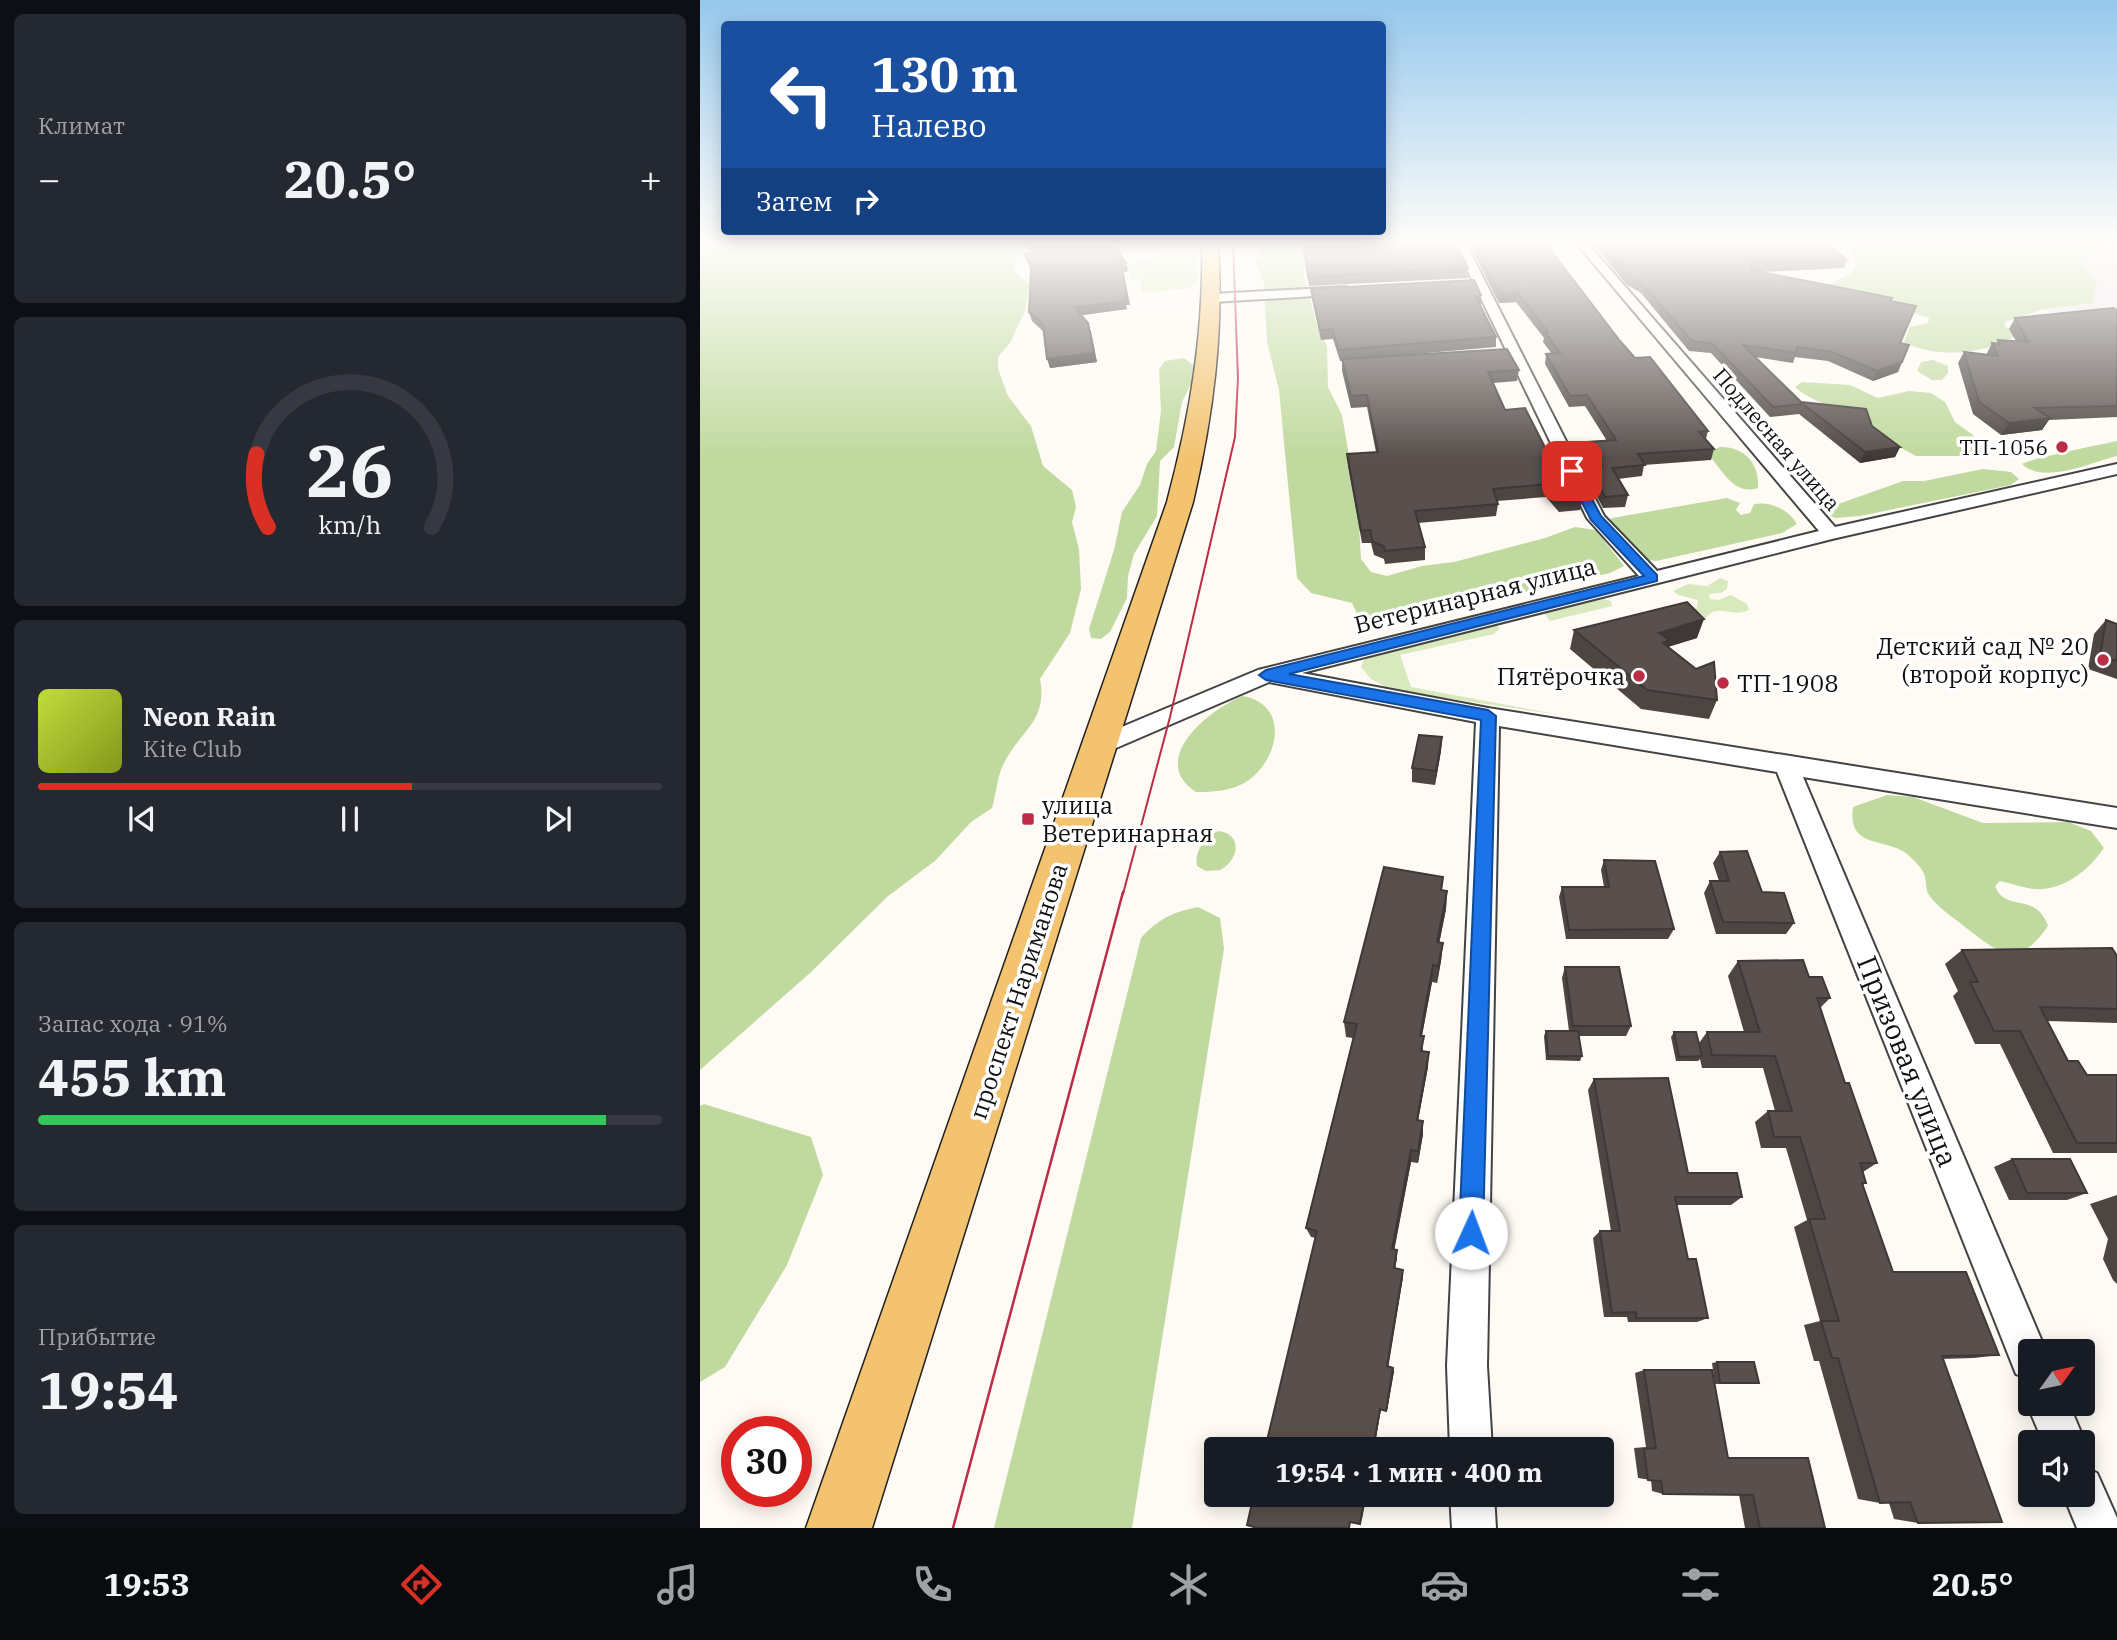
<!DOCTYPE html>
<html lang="ru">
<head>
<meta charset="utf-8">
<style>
  body { margin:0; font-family:"IBM Plex Serif",serif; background:#242831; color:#f1f3f6; height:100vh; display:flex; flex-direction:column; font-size:26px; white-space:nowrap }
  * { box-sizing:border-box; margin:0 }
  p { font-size:23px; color:#9ea1a6 }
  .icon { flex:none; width:38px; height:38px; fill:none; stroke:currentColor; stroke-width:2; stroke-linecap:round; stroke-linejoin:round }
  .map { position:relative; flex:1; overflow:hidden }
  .panel { display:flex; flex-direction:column; gap:14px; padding:14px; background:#0d0f14; width:700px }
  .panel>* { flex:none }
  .top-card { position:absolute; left:21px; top:21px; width:665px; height:214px; border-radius:7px; box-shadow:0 4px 18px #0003; background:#1a4fa0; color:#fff; overflow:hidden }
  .needle { width:46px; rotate:57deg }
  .controls { position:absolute; left:1318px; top:1339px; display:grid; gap:14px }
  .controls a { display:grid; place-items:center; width:77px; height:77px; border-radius:7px; background:#171b24; box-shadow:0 4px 18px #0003; font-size:35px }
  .speed { position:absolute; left:21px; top:1416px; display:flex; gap:14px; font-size:35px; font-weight:700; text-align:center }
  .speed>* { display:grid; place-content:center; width:91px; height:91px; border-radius:50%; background:#171b24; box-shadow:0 4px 18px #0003; line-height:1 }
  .speed .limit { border:10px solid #d22; background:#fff; color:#111 }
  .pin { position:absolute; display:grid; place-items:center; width:60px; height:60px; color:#fff; margin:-30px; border-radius:14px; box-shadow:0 4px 10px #0006 }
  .me { position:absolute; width:77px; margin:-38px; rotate:2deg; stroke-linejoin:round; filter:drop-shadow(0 0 5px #0008) }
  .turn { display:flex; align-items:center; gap:24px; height:147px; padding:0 35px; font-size:32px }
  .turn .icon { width:91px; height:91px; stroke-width:2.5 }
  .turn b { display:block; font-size:49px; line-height:60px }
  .then { display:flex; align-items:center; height:66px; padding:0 35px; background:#0003; gap:14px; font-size:26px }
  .big { font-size:52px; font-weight:700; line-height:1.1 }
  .panel .tile { flex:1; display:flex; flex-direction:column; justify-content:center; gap:10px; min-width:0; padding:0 24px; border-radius:10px; background:#242831 }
  .panel .dial { align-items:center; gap:0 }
  .dial svg { height:182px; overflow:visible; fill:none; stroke:#363941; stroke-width:7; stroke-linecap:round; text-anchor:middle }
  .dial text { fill:#f1f3f6; stroke:none }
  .song { display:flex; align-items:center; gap:21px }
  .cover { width:84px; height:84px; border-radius:10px; background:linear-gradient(135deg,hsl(70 70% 55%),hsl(70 70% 35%)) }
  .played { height:7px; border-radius:4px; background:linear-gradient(90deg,#d93025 60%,#363941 60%) }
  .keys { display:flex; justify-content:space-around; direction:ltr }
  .heat { display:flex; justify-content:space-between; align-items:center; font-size:38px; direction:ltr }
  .charge { height:10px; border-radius:5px; background:linear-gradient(90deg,#34c759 91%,#363941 0) }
  .trip { position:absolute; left:504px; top:1437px; width:410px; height:70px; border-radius:7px; background:#171b24; box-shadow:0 4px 18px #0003; font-weight:700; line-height:70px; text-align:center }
  .menu { display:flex; height:112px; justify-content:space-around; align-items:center; background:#090b0e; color:#9ea1a6 }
  .menu .icon { width:49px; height:49px }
  .menu .on { color:#d93025 }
  .menu b { font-size:32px; color:#f1f3f6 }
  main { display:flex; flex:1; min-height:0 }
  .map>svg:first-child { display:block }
  .industrial { fill:#ece6ee }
  .green { fill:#d9e9be }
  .forest { fill:#c0d99e }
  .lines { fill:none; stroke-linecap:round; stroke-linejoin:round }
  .street-casing { stroke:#434343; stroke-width:4 }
  .primary-casing { stroke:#212121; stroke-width:3 }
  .street { fill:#fff; fill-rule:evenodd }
  .primary { fill:#f3c370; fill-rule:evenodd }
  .tram-far1 { stroke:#bc2c45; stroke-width:2 }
  .tram { stroke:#bc2c45; stroke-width:2.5 }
  .wall { fill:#4d4542 }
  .shaded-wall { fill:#3e3836 }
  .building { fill:#59504d; stroke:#3e3836; stroke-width:2 }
  .route { fill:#1a73e8; stroke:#114b97; stroke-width:2 }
  .poi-dot { fill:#bc2c45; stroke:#fff; stroke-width:2.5 }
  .labels { text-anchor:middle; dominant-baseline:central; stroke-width:7; stroke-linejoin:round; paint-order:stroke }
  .far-street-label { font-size:21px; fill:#101010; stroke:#fff }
  .far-poi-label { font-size:21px; fill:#101010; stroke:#fff; text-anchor:end }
  .street-label { font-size:24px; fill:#101010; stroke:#fff }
  .poi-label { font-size:24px; fill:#101010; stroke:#fff; text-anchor:end }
  .near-street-label { font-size:28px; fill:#101010; stroke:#fff }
</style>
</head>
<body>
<main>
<section class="panel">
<div class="tile"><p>Климат</p>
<div class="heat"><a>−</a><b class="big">20.5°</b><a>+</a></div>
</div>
<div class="tile dial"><svg viewBox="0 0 100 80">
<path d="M14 69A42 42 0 1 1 86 69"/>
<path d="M14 69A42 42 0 0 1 9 37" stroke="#d93025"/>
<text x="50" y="56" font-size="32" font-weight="700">26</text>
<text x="50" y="72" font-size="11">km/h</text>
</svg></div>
<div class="tile">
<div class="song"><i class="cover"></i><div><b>Neon Rain</b><p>Kite Club</p></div></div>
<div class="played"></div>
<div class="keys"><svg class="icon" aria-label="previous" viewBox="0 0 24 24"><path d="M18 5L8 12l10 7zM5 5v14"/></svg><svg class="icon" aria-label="pause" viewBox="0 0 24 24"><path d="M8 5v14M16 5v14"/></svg><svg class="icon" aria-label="next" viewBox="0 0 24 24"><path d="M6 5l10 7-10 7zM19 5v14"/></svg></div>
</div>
<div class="tile"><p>Запас хода · 91%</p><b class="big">455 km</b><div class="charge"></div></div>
<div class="tile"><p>Прибытие</p><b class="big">19:54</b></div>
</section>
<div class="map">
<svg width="1417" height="1528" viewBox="0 0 1417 1528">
  <rect width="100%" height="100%" fill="#fffbf4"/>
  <path class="industrial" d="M1404,244h13v91l-40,-9 -33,-17 49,-6 -15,-41 29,-15z"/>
  <path class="green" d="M313,244h37v4l142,-4 5,3 -81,7 -3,-4 -97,13z
    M496,252l1,31 -11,6 -44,4 -2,-14 -9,1 -5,-14 39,-12z
    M1020,578l8,3 -1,8 -6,4 -12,1 1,5 8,1 13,-5 16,9 2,6c-20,9 -31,-9 -45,10l-8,-1 -4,-7 4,-2 2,-10 -20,-5 -5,-4 15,-7 19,2z
    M904,599l7,2 1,5 -62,15 -6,-8z
    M794,624l6,4 -6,6 -94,21 11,32 149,28 -169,-25 -20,-11 -10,-12 5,-12z"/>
  <path class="forest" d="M0,244h313l-2,4 6,12 -4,10 16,14 -4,27 -15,32 -12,14v12l10,27 23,30 12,40 29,24 4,17 -4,15 7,27 2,40 -11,44 -30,46c8,44 -21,52 -37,86 -6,13 -7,29 -11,43l-21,14 -35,38 -49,37 -77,76 -110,97z
    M563,244h41v33l13,48 10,21 1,41 14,28 16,93 3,51 10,13 16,4 35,-10 32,-4 91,-24 30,-11 21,3 28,36 -14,7 -246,55 -12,-25 -41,-10 -14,-15 -18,-188 -12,-48 -3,-58 -8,-22z
    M1149,244h255l4,4 -30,14 19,18 -4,23 -49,6 -39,13v5l17,5c-30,22 -85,28 -118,10l6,-15 18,-4 1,-5 -101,-33 22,-11 6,-9z
    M484,358l10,8 -1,14 -11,22 -8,45 -14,14 -3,55 -23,38 -6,22 -1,22 -17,34 -9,7 -10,-1 -2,-9 25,-79 8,-38 18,-27 7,-21 9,-13 5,-40 -2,-42 6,-8z
    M1233,360l15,6v7l-6,7h-10l-15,-9 4,-9z
    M1102,382l48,3 28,13 31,-7 22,2 14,9 10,20 22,16 9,14 -23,4h-47l-76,-41c-14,-13 -31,-15 -45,-28z
    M1417,441v15c-25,6 -73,29 -95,8 7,-5 80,-20 95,-23z
    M1020,447c25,-1 40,18 38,41 -23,8 -36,-17 -48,-32l3,-6z
    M1283,469l28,3 8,7 -8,6 -151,31 -25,2 -10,-5 5,-6 73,-26h21z
    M1027,498l13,5 -4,7 5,5 9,-2 4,-9c17,-3 34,5 43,20l-15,9 -126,28 -10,-1 -15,-13v-6l-18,-11 -5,-7 4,-5z
    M543,696c47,9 36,62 6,84 -16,11 -35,12 -53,12 -49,-32 13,-83 47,-96z
    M1187,795l26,2 70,26 85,-1 23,9 13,17c-16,23 -41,43 -70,41 -11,-1 -23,-6 -34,-8l-5,5c10,27 41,5 53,40 -30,43 -47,29 -83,1 -12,-10 -27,-19 -36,-32 -4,-6 -2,-14 -5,-21 -2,-6 -12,-16 -17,-20 -21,-17 -60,-4 -54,-47z
    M519,831c25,4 19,30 1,39l-14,1 -9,-5c-3,-14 8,-31 22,-35z
    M498,907l22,11 4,31 -92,579h-138l147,-590c17,-19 32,-26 57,-31z
    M4,1104l107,33 12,38 -36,90 -62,102 -25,15v-276z"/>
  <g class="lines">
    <g class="street-casing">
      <path id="street" d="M755,244h11l138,272 53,55 162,-40 -242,-287h11l247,283 282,-63v10l-285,65 -530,134 186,35 629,100v20l-314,-51 243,574h-16v29l-14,-6 -239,-602 -278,-46 -12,640 5,83h-42l-3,-83 29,-644 -207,-40 -160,69 -8,3 -8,-3 -4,-6 4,-6 165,-69 381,-94 -52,-58z
        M645,287l4,1v6l-136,8 -6,-4 6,-4z
        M1330,1398v6h39l16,38 -3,6v-6h-39l-16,-38z
        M1382,1467l15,6 20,45v10h-40l-14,-34h19z
        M750,1494h44l2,34h-44z"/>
    </g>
    <g class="primary-casing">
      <path id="primary" d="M502,244h16c6,89 -5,172 -25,258l-321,1026h-66l361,-1026c23,-86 37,-169 35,-258z"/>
    </g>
    <use href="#street" class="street"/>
    <use href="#primary" class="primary"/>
    <path class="tram-far1" d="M423,894l47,-177 65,-280 3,-59 -5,-134"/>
    <path class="tram" d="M253,1528l170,-636"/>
  </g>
  <path class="wall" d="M602,244h155l11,24v10l-159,8z
    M769,244h77l74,97 15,17 73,73 -2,8 8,10 -3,11 -67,5 -2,11 -24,3 10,16 -3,12 -22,1 -16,-31 2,-11h5l-8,-13 2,-11 19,-1 -22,-35 -16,1 -24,-43 1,-10h6l-9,-12 1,-4 -28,-36 -17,1z
    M893,244h236v2l18,14 -3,8 -84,4 131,29 9,42 2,19 -4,10 -25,9 -45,-20 -33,-4 -2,6 -38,-6 46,45 71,24 28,21 -5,10 -35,6 -61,-49 -29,3 -59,-64 -22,-2 -48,-58 -14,-8z
    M331,253l95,10 2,8 -5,1 7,33h-4l1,4 -46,6 10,16 6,31 -47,6 -6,-36 -12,-11 -3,-9 2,-42 -7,-16z
    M611,289l170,16 15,32v10l-93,8 116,15 -2,11 -24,2 12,27 78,88 -3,12 -21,2 -13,-15 -49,4 1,3 -2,12 -78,7 7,24v13l-40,4 -1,-5 -10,-4 -3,-12h-9l-14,-77 -1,-12 29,-2 -9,-45 -16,1 -9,-37v-10h-2l-7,-22 -12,1 -9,-41z
    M1417,310v107l-68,3 -7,10 -41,5 -28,-21 -15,-51 6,-11 22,3 6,-12h5l1,-3 18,1 -7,-12 6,-11z
    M1406,620l11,4v55l-29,-10 6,-35z
    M874,630l123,8 -29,9 49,53 -8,19 -68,-10 -71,-60z
    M742,737l-1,14 -6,34 -23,-3v-14z
    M1020,852l74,71 -8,11h-70l-12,-41 6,-12h9l-6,-18z
    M904,860l70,69 -6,10h-102l-7,-42 3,-10h42l-3,-17z
    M743,877l-1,13 5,1 -1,18 -7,34h4l-2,18 -4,22 -5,-1 -10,54 1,15 5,16 -10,53 5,1v13l-5,29 -7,-1 -17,87 3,9 -2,10 8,2v7l-15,89 5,2 1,3 -7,40 -6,-2 -7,40h-109l51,-211 -5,-1 -5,-9 47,-190 -7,-1 -2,-15z
    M1262,950l155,6v67l-70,-2 21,40 19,14h30v78h-64l-53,-109h-25l-22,-48 5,-5 -13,-27z
    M1038,961l71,16 21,21 -10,10 25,75 32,80 -14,9 3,11 -3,2 30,87 106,83 -25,3 -32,1 -24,164 -24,-4 -5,-16h-9l-22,-4 -39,-138h-5l-10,-36 16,-4 -26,-94 13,-7 -21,-72h-25l-6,-26 13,-11h7l-12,-43h-61l-2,-9 -2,2h-22l-5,-24 3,-5 25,11 8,-11h37l-16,-56z
    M865,967l66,59 -5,10h-47l3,20 -2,5 -34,-1 -2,-24 2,-5h23l-7,-53z
    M894,1079l94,94 54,24 -11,8h-54l11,54 20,59 -11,4h-69l-1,-5h-23l-11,-79 7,-7h11l-23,-141z
    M1312,1159l75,34 -20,7h-58l-15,-33z
    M1417,1195v89l-4,-4 -10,-21 5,-20 -18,-35z
    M1017,1362l42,21 -44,1 -3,-21z
    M944,1370l84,87h63l17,1 17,70h-80l-6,-33 -76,-1 -11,-3 -1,-11 -13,-2 -4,-30 12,-1 -11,-74z"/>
  <path class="shaded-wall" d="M421,263h5l2,8 -5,1 7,33h-4l1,4 -51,7 -2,-9 50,-11z
    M817,292l-1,10 -17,1 1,-9z
    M781,295v10h-7l1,-9z
    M388,323l9,39 -47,6 -3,-9z
    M1202,362l-4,10 -25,9 4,-10z
    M1350,418l-8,12 -41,5 8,-12z
    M1200,447l-5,10 -35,6 5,-11z
    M1004,619l-7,19 -30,9 -4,12 -4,-26z
    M742,737l-1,14 -6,34 1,-14z
    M747,891l-1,18 -10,51 1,-18z
    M743,943l-2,18 -4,22 1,-17z
    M733,965l-1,17 -13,69 1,-15z
    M729,1052l-1,15 -12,65 1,-12z
    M723,1121v13l-5,29v-12z
    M711,1150v12l-18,95 -1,-8z
    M697,1250v8l-3,17v-7z
    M703,1270v7l-15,92 -1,-3z
    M693,1368l1,3 -7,40h-1z
    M680,1409h1l-7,40h-1z
    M665,1494h2l-5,25 -2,5z"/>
  <path class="building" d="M329,244h84l13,19h-5l6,33h-3l1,5 -51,6 14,16 6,30 -47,6 -4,-34 -14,-13 2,-45 -7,-13 7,-1z
    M603,244h154l11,24 -160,9z
    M774,244h72l74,97 15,17 15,-1 58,74 -9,1 15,17 -76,5 7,11 -33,3 16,27 -23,2 -16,-31 13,-1 -14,-23 28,-2 -29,-45 -17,1 -24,-42 14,-1 -15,-21h3l-31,-40 -17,2z
    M901,244h226l20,16 -96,3v7l141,28 -2,3 26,5 -16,37 9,2 -7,17 -25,9 -45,-19 -35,-5 -1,6 -53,-8 58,57 65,7 6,17 28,21 -35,5 -62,-48 -30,3 -60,-63 -21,-3 -50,-57 -13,-8z
    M774,280l7,15 -6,1 21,41 -157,13 -7,-21 -12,1 -9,-41z
    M1413,308l4,2v96l-82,2 15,10 -41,5 -30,-21 -15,-50 34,4 -6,-13 8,1 -2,-4 30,2 -13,-24z
    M807,349l12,21 -31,2 17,38 20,-2 30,59h12l16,31 -22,1 -13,-15 -55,5 5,15 -83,7 10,36 -40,4 -1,-5 -11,-4 -3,-12 -9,1 -14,-77 31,-2 -11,-57 -16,1 -9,-37z
    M987,602l17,17 -45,14 10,7 -6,3 33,26 18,-7 3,38 -70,-10 -73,-60z
    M1406,620l11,4v37l-17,-5z
    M719,735l23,2 -6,34 -24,-3z
    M1047,851l15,41 22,1 10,30 -71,-1 -13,-41h19l-9,-29z
    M904,860l51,1 19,68 -105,1 -7,-43h47z
    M684,867l59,10 -2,13 6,1 -10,51 6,1 -5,23 -5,-1 -13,71h4l-3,15 8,1 -12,68 6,1 -5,30 -7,-1 -19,99 5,1 -3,18 9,2 -16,96 6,2 -7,43 -6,-2 -7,40h-108l52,-218 -11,-3 51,-204 -13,-2z
    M1412,948l5,8v53l-77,-2 28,54h10l9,14h30v68h-40l-57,-112h-26l-24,-49h8l-16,-32z
    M1103,960l6,17h13l8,21h-13l28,85h4l28,80h-17l6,20h-4l31,89h73l33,83 -57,1 60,166 -84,1 -8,-21 -30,1 -42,-145h-6l-11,-37h18l-30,-102h16l-25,-82h-26l-6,-26h24l-17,-55 -63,-1 -5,-23h53l-22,-71z
    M865,967h54l12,59h-58z
    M846,1031h32l4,25h-34z
    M974,1032h22l6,24 -23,1z
    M968,1078l20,95h49l5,24h-67l13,62h8l12,59h-72v-6l-24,1 -12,-82h20l-26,-152z
    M1312,1159h58l17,34h-60z
    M1017,1362h37l5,21h-39z
    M944,1370h68l16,88h80l17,70h-65l-7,-33 -90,-1 -2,-13 -13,-1 -4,-31 12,-1z
    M554,1494h111l-5,30 -10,-2 -1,6h-92l-10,-3z"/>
  <linearGradient id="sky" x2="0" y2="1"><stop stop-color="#95c8ed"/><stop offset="0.53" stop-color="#fffdfa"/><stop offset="1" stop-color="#fffdfa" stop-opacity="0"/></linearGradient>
  <rect width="1417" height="458" fill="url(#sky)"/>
  <path class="route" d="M872,468l5,3 24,45 56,59v6l-368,93 199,36 8,6 -13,517 -3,8 -9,4 -8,-4 -4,-8 22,-513 -215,-40 -7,-5 7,-5 378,-94 -53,-56 -25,-49z"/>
  <g class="poi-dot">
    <circle cx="1362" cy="447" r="7"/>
    <circle cx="1403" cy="660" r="7"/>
    <circle cx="939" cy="676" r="7"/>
    <circle cx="1023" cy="683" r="7"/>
    <rect x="321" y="812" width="14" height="14" rx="3.5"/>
  </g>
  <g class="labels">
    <g class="far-street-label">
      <text transform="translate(1077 439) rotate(49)">Подлесная улица</text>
    </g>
    <g class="far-poi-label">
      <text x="1348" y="447">ТП-1056</text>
    </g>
    <g class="street-label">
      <text transform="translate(775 595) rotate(-14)">Ветеринарная улица</text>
      <text transform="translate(318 991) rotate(-72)">проспект Нариманова</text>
    </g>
    <g class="poi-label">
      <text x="1389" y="646">Детский сад № 20<tspan x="1389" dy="28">(второй корпус)</tspan></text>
      <text x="925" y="676">Пятёрочка</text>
      <text x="1037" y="683" text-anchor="start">ТП-1908</text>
      <text x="342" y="805" text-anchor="start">улица<tspan x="342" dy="28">Ветеринарная</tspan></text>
    </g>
    <g class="near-street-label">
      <text transform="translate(1208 1061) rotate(68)">Призовая улица</text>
    </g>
  </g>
</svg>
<div class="controls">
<a><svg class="needle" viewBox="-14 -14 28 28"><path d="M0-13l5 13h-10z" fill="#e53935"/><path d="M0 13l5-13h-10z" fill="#9ea1a6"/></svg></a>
<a><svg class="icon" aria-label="sound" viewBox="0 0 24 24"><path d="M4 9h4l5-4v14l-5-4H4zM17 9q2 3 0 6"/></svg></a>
</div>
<div class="speed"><div class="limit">30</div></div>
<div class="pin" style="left:872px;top:471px;background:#d93025"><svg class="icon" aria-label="arrive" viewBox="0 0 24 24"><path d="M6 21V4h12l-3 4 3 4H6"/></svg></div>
<svg class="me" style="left:771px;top:1233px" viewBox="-20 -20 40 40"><circle r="19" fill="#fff"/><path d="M0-13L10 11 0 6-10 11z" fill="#1a73e8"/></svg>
<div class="trip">19:54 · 1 мин · 400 m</div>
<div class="top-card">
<div class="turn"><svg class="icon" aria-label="left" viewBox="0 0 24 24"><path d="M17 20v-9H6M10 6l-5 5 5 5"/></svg><div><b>130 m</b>Налево</div></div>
<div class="then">Затем<svg class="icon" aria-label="right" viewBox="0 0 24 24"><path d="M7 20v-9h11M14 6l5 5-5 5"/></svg></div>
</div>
</div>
</main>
<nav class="menu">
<b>19:53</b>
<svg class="icon on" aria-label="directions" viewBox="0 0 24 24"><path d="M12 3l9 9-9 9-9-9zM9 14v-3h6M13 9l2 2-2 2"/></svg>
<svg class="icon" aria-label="music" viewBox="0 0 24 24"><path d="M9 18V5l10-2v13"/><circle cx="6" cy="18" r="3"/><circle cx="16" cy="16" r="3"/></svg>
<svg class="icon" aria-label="phone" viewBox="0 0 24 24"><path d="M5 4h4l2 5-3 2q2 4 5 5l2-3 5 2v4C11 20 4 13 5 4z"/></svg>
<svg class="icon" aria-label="climate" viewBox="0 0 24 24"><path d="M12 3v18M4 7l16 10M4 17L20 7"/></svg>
<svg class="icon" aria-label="car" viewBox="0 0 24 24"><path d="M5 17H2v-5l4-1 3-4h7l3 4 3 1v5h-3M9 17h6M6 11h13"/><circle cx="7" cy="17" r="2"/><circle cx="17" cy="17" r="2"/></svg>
<svg class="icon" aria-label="filters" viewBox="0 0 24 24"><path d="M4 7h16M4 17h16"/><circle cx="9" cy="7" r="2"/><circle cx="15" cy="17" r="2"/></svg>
<b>20.5°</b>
</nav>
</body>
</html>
